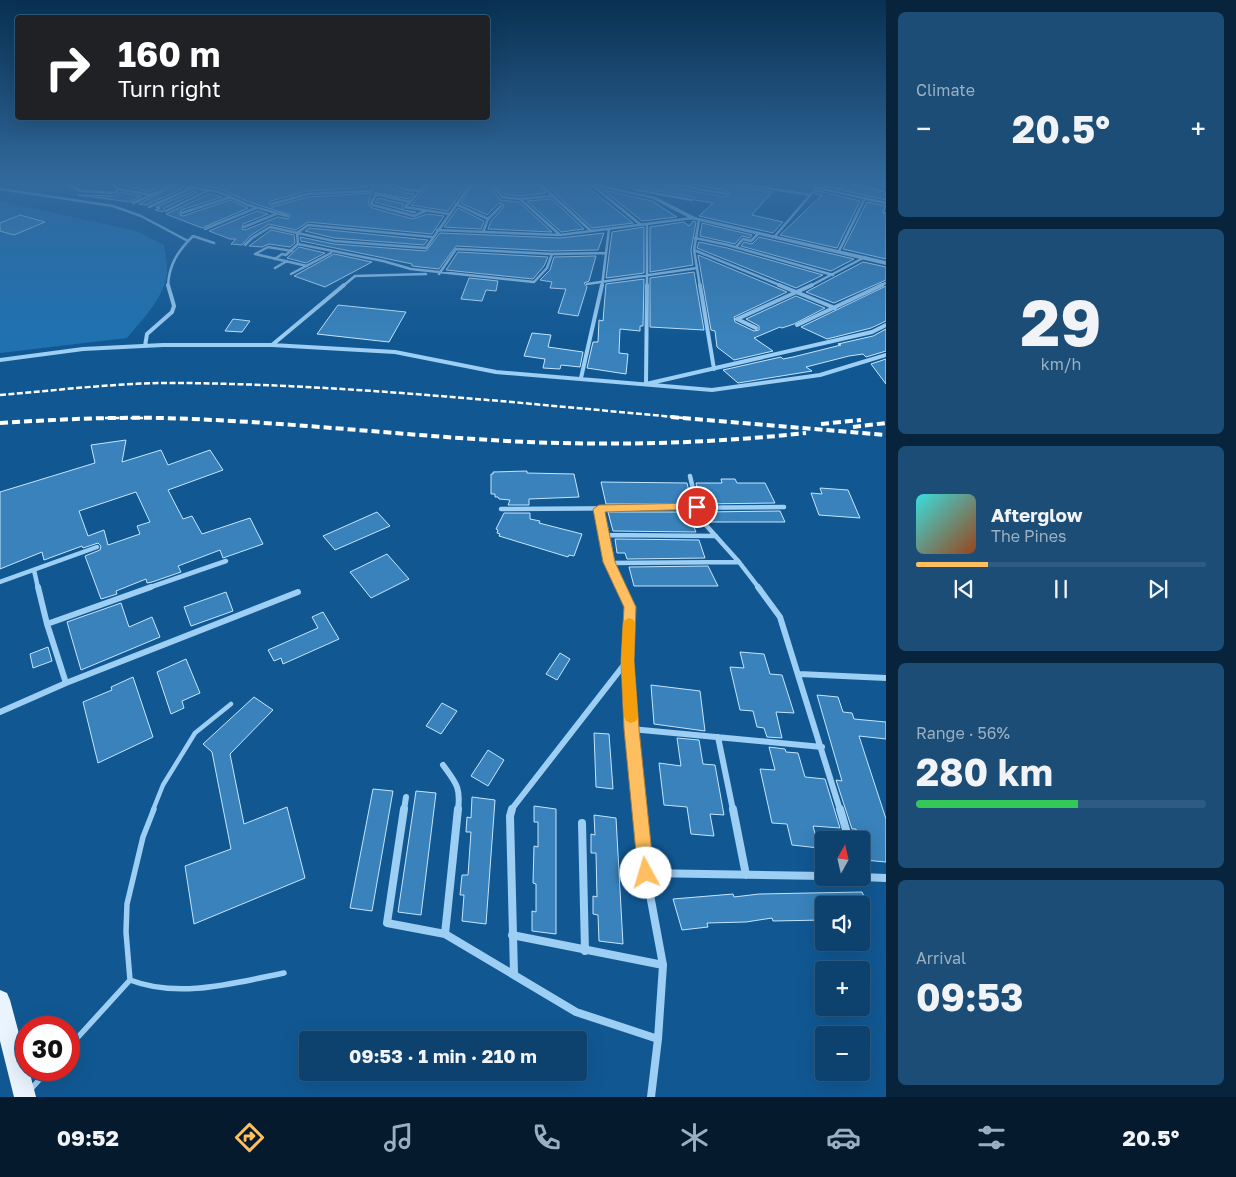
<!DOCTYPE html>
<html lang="en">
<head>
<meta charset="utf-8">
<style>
  body { margin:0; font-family:"Golos Text",sans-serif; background:#1b4d76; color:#f1f3f6; height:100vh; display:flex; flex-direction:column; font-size:19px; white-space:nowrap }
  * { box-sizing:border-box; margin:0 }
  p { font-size:16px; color:#9ab0c2 }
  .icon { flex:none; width:28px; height:28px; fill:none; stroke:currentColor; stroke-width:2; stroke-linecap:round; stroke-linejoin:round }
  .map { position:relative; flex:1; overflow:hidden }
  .sheet { display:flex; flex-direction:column; gap:12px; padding:12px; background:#07243c; width:350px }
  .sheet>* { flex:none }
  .banner { position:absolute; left:15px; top:15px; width:475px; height:105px; border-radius:5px; box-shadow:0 5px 20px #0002,0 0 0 1px #2d5b81; background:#202124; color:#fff; overflow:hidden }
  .needle { width:32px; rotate:8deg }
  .buttons { position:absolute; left:815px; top:831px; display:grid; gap:10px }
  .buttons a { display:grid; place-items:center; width:55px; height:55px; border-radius:5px; background:#0d426e; box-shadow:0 5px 20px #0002,0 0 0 1px #2d5b81; font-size:25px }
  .speed { position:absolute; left:15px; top:1016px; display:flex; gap:10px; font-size:25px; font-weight:700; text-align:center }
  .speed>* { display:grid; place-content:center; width:65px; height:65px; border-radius:50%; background:#0d426e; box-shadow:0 5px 20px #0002,0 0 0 1px #2d5b81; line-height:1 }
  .speed .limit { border:8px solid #d22; background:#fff; color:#111 }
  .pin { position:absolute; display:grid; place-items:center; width:42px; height:42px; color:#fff; margin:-21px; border:2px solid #fff; border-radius:50%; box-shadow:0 1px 5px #0007 }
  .me { position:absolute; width:55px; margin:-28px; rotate:354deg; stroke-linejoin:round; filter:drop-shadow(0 0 4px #0008) }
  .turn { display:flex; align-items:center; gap:18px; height:105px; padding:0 20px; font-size:22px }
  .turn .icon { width:65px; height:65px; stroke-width:2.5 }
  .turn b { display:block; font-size:35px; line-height:42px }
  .big { font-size:38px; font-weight:700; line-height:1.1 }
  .sheet .widget { flex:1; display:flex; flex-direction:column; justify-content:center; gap:8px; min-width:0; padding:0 18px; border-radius:8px; background:#1b4d76 }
  .sheet .dial { align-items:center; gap:0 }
  .dial b { font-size:65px; line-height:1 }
  .song { display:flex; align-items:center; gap:15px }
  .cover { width:60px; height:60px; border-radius:8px; background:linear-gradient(135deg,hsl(180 70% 55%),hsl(20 70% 35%)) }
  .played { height:5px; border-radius:2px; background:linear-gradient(90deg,#ffbe5f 25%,#2d5b81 25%) }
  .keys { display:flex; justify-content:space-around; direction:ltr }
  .heat { display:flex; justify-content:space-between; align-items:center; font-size:28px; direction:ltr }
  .charge { height:8px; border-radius:4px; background:linear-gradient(90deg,#34c759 56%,#2d5b81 0) }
  .trip { position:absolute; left:299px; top:1031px; width:288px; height:50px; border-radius:5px; background:#0d426e; box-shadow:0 5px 20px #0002,0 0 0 1px #2d5b81; font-weight:700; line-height:50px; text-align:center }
  .menu { display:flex; height:80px; justify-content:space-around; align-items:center; background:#051a2c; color:#9ab0c2 }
  .menu .icon { width:35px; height:35px }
  .menu .current { color:#ffbe5f }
  .menu b { font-size:22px; color:#f1f3f6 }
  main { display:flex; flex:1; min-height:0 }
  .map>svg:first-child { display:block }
  .green { fill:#1f71b0 }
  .building { fill:#3982bb; stroke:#c5e5fd; fill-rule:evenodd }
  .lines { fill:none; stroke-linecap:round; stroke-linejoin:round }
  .service-far1 { stroke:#9dcef3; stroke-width:4.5 }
  .service { stroke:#9dcef3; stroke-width:5.5 }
  .minor-far4 { stroke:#9dcef3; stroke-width:2.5 }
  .minor-far3 { stroke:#9dcef3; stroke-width:4 }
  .minor-far2 { stroke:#9dcef3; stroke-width:4.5 }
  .minor-far1 { stroke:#9dcef3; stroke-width:6 }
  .minor { stroke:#9dcef3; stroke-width:8 }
  .tertiary { fill:#9dcef3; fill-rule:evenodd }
  .primary { fill:#e9f4ff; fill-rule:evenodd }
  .rail-far1 { stroke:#fff; stroke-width:2.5; stroke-dasharray:6 2.5; stroke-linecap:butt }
  .rail { stroke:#fff; stroke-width:4; stroke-dasharray:8 4; stroke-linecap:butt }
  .route { fill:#ffbe5f; stroke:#a67c3e }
  .slow { fill:#f59e0b }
</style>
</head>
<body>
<main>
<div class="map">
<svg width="886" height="1097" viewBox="0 0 886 1097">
  <rect width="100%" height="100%" fill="#115893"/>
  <path class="green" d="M0,201l136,30 28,14c1,9 4,19 3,27 -2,25 -25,48 -40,66l-127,15z"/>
  <path class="building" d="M118,184h46l-13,8z
    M195,184h167l-2,4 -53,3 -36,10 -2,3 3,3 36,-10 64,-4 -4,10 4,5 41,11 14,-5 17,2 -12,18 -124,-12 -12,8 -27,-6 -19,12 -8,9 -11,-1 5,-5h-6l-21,-8 48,-20 11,3 -25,10 -1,5 3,1 33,-13 10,2 2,-4 -41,-13 -29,-13z
    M377,184h11l2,3 16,6 8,1 -5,5 -36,-7 -2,-4z
    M430,184h37l-19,27 -37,-6z
    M474,184h15l11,16 19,2 33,30 -64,-3 3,-8 12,-13 1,-3 -5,-2 -12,12 -26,-12z
    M496,184h41l9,9 -26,3 -16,-2z
    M545,184h39l49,39 -41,5z
    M642,184h26l2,3 55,10 4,-2 -2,-4 -37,-7h47l3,3 32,5 -20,23 31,7 -10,11 -74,-17 14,-13 -18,-3 -2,-3 -51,-9z
    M815,184h39l32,8v8z
    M171,187l11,2 -36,16 -7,-1z
    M603,190l49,11 25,16 -35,4z
    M814,190l46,11 -23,47 -57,-13 42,-40 -7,-1z
    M193,191l5,1 -33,16 -2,4 -8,-2 5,-2 -4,-1z
    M120,192l21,4 -11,6 -52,-7 37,1z
    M209,194l13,3 -41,13 -1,5 3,1 47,-16 18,8 -46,20 -36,-14z
    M378,198l26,6 -2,3 1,3 13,2 -2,1 -39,-11z
    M552,199l32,30 -23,3 -34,-31z
    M867,202l19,4 -3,7h3v46l-43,-10z
    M458,208l26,13 -3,8 -37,-2z
    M20,215l25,7 -31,13 -14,-4v-8z
    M693,221l3,1 -5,28 2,15 -43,7v-45l34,-5 5,4z
    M702,223l50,12 -2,3 -8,-2 -7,8 -35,-8z
    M644,227v46l-38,5 6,-46z
    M309,228l119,12 -4,5 -90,-7 -29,-7z
    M271,230l23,5 1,8 -5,4 -21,-3 -7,3 -13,-1z
    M440,233l120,5 44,-5 -6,17 -46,1 -96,-5 -17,23 -27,-3v-2l-28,-6 -83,-17 -1,-4 34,7 92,7z
    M759,237l95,22 -23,12 -90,-25 3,-4 8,2z
    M699,242l28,6 96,27 -27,13 -99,-40z
    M299,247l26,6 -19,10 -19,-5z
    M458,252l90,5 -4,9 -11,13 -87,-9z
    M334,254l38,8 -47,25 -31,-11z
    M698,255l89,37 -53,25 1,5 19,9 5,-1v-4l-13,-7 50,-23 29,12 -31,16 -12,4 -2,-1 -26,11 19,13 -39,9 -17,-13 -2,-16 -4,-1z
    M596,256l-7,25 -5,2 3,4 -9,29 -20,-3 8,-24 -16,-1 2,-6 -12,-2 10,-10 4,-13z
    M863,262l23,5v13l-52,23 -28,-11z
    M694,272l10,58 -54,-3v-49z
    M469,278l29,3 -2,10 -10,-1 -4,11 -21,-2z
    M644,279l-1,47h-3v5l-20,-2 -1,24 9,1 -2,20 -39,-6 6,-26h5l1,-22 4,1 3,-37z
    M886,286v35l-15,7 -44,11 -26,-12z
    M338,305l68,7 -17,30 -72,-8z
    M233,319l17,2 -8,11 -17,-1z
    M886,329v22l-20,6 -3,-3 -14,2 -43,11 6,4 -74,12 -15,-13 58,-13 2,2 10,-2 48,-12 -3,-1 35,-8z
    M532,333l19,2 -3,12 35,5 -3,15 -19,-2 -1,4 -17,-1 2,-9 -21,-3z
    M886,359v25l-15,-20z
    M126,440l-4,22 39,-12 7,15 42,-15 13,20 -55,20 15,29 9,-3 10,18 48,-16 13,26 -40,14 -3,-8 -42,16 3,6 -29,10 -5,1 -1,-4 -30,12 1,3 -16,5 -16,-43 15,-6 1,-4 -3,-3 -15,5 -1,-2 -38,14 -2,-8 -42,17v-77l95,-29 -4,-18zM136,492l14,30 -13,4 3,8 -32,11 -4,-15 -16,6 -9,-25z
    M527,471v2l47,1 5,23 -50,2v6h-21l2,-5 -11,-1 -1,-2h-3v-3h-4v-20h2v-2z
    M721,479h14l2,4h28l10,20 -75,1 -4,-21h26z
    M601,482l86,1 5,21h-86z
    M820,488l28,2 12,28 -41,-3 -8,-22 11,1z
    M780,511l5,11h-77l-5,-10z
    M377,512l13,14 -55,24 -12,-14z
    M608,512h87l4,10h-7l4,10 -83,-1z
    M504,513h26v6l10,2 -1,2 43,11 -8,22 -5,-1 -1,2 -69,-21 1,-2 -3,-1 1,-3 -2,-1z
    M615,539l84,1 6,18 -78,1 -2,-6h-8z
    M387,554l22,25 -38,19 -21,-26z
    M708,566l10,20h-84l-5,-19z
    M226,592l7,19 -42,15 -7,-19z
    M121,603l8,24 23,-10 8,20 -79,33 -14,-48z
    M323,612l16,27 -56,25 -2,-6 -7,3 -6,-11 50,-22 -6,-11z
    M48,647l4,14 -19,7 -3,-14z
    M740,652l24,2 6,20 12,1 12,38 -18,-1 6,26 -15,-1 -3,-9 -7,-1 -4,-16 -13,-1 -10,-43 14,1z
    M560,653l10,6 -13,21 -11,-6z
    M186,659l14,34 -18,8 2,7 -13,6 -14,-42z
    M133,677l20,60 -55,26 -15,-61 29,-12 -1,-3z
    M651,685l49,6 5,40 -51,-7z
    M817,695l21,2 5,15 9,1 2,6 32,3v17l-27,-3 27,83v43l-22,-2 -3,-20h-2l-3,-11h-4l-16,-49 6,1z
    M254,697l19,13 -43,44 14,70 43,-17 18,71 -111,46 -9,-58 46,-17 -19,-97 -9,-8z
    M442,703l15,8 -16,23 -15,-8z
    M594,733l15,1 4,55 -17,-2z
    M677,738l22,2 4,24 12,1 9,50 -14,-1 4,22 -23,-2 -4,-27 -23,-2 -5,-42 22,3z
    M769,747l16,2 1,3 12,1 7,24 20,2 15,49 -27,-2 6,22 -27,-3 -5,-21 -15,-1 -12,-54 15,1z
    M488,750l16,10 -16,26 -17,-10z
    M373,789l20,2 -21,120 -22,-3z
    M416,791l20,2 -15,122 -23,-3z
    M472,797l23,3 -9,124 -24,-3 2,-26h-4l2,-20h6l3,-43h-5l1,-15 4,1z
    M534,806l22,3v125l-24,-3v-20l4,1v-28l-3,-1 1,-37 4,1v-25h-4z
    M594,815l22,3 7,126 -24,-3 -1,-26 -5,-1v-18l4,1 -1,-44h-5v-19l4,1z
    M862,892l6,13h-44v15l-51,1 -1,-3 -26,4 -39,1 1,4 -26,3 -9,-31 60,-5 1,3 25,-3z"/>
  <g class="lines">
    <path class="service-far1" d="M153,810l10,-25 32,-52 36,-29"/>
    <path class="service" d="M154,809l-11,28 -16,67 -1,28 4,48c49,19 104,3 154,-7
      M69,1047l61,-67
      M31,1089l17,-19"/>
    <path class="minor-far4" d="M66,184l15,7 34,2 4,-4 32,6
      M112,184l7,5
      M170,184l49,8 29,13 39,11
      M391,184l16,6 14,1
      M427,184l-22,23 44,7
      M492,184l10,13 18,2 39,35
      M540,184l51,47
      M671,184l55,10
      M740,184l71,11
      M592,185l49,40
      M363,187l11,-3
      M813,187l73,16
      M0,189l113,17 28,10 47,25
      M637,190l55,10
      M375,194l35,8
      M376,195l-5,8 2,2 41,11 11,-5
      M520,199l32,-3
      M133,203l27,-12 10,-7
      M272,204l36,-10 62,-3
      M456,204l32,15 -5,13
      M149,207l45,-20
      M166,211l43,-21
      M182,213l49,-16
      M488,219l13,-13
      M699,220l-5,30 6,36
      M244,227l32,-13
      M205,229l51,-21
      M437,230l123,5 133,-17
      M775,236l37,-43
      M695,238l33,7 105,30
      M298,244l85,17 28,8 123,13 13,-14 5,-14 54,-1
      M245,245l7,-7 18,-11 64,14 92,7 45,-64
      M736,247l7,-8 8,2 8,-8
      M694,250l88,36
      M292,251l-24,-4 -13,7 52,12
      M839,251l26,-53
      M275,259l7,-5 4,1 12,-11 -1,-11 11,-8 124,12
      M275,268l12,-7
      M291,274l40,-21
      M439,274l17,-25 96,5
      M587,284l110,-16
      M168,286c1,-22 10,-35 25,-50l21,7
      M343,286l12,-10 71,-2
      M602,286l7,-57
      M647,286v-61
      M810,286l55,-29
      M879,286l7,-3"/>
    <path class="minor-far3" d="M647,285l-1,99 226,-52 14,-7
      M700,285l14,84
      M779,285l56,23
      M737,319l75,-34
      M737,319l19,9
      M797,325l85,-40
      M272,345l72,-60
      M145,346l2,-12 25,-22 2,-6 -6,-21
      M0,360l83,-11 80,-4h109l123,7 101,20 216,18 108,-15 66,-20
      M581,378l21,-93"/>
    <path class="minor-far2" d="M690,476l7,31 7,16 35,39 20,26
      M501,509l283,-2
      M599,509l10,54 12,25
      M603,535l113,1
      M609,563l130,-1
      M34,570l4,18
      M0,582l97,-35
      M148,588l78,-27"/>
    <path class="minor-far1" d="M38,587l9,37 19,59
      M621,587l9,20 -3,54 4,68 8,81
      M758,587l22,30 60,193
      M47,624l104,-37
      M799,674l87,4
      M0,712l66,-29 232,-91
      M631,729l191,18
      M718,737l15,73
      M443,765c13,18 18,22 15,45
      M404,810l2,-13
      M511,810l116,-149"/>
    <path class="minor" d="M404,809l-17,114 58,11 131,78 82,27
      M512,809l-2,7 4,158
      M639,809l7,64 17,92 -5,74 -7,58
      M733,809l13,66
      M840,809l9,31
      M582,823l3,128
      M646,873l178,3
      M861,877l25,1
      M445,934l13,-125
      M512,935l151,30"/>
    <path class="tertiary" d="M586,184h9l61,13 39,20 191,44v4l-195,-46 -38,-20z"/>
    <path class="primary" d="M0,990l7,3 3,7 16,60v10h3l7,27h-22l-14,-56z"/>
    <path class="rail-far1" d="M0,395c61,-5 123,-13 185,-12 167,2 334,20 500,35
      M105,418h38"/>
    <path class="rail" d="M671,417l215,18
      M0,423c64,-4 127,-7 191,-4 105,4 210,16 315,22 100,5 200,3 300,-8
      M821,424l40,-4
      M853,427l33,-4"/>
  </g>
  <linearGradient id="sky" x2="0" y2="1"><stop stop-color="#093051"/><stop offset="0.54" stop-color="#326a9e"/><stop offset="1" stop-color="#326a9e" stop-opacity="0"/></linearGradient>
  <rect width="886" height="338" fill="url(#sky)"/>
  <path class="route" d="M697,503l4,1 1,3 -1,2 -96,3 10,50 21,45 -2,54 5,68 15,144 -2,6 -6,2 -6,-2 -2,-6 -14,-144 -3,-68 3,-54 -21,-45 -10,-53 6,-4z"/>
  <path class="slow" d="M629,618l5,2 1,3 -1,38 4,56 -2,4 -5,2 -5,-2 -2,-4 -3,-56 2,-38 2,-3z"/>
</svg>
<div class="buttons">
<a><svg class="needle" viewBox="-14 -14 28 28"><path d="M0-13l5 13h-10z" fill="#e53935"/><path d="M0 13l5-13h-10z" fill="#9ab0c2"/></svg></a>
<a><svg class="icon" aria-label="sound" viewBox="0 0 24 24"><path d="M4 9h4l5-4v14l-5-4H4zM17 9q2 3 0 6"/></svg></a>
<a>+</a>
<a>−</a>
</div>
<div class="speed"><div class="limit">30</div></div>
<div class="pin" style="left:697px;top:507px;background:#d93025"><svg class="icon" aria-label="arrive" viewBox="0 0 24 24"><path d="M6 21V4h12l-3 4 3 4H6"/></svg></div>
<svg class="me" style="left:646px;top:873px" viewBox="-20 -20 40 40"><circle r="19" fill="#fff"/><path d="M0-13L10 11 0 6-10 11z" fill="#ffbe5f"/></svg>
<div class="trip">09:53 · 1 min · 210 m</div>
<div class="banner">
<div class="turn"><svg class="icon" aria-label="right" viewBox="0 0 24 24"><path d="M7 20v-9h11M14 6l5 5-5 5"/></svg><div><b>160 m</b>Turn right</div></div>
</div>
</div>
<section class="sheet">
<div class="widget"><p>Climate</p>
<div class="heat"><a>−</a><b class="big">20.5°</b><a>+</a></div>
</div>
<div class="widget dial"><b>29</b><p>km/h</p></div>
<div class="widget">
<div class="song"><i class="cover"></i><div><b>Afterglow</b><p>The Pines</p></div></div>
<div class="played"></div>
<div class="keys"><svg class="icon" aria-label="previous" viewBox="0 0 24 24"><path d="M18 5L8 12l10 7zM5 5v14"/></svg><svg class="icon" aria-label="pause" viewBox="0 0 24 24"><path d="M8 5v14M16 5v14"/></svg><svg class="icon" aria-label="next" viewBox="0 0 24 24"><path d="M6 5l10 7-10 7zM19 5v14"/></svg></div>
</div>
<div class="widget"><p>Range · 56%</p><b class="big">280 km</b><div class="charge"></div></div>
<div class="widget"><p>Arrival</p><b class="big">09:53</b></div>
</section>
</main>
<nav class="menu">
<b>09:52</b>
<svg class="icon current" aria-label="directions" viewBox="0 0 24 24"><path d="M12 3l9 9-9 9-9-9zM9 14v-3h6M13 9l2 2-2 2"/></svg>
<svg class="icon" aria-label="music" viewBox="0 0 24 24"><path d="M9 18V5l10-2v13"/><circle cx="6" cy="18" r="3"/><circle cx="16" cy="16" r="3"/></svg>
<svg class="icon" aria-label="phone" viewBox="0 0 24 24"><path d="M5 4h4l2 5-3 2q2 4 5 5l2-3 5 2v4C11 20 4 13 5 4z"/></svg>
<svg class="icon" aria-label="climate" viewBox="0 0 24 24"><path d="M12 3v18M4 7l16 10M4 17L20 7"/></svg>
<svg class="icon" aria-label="car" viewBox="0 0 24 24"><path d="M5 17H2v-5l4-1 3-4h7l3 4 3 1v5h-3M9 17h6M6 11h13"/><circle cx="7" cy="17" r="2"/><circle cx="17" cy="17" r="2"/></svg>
<svg class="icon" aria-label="filters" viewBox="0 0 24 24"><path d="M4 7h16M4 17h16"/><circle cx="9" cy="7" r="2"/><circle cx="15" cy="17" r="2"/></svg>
<b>20.5°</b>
</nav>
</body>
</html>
